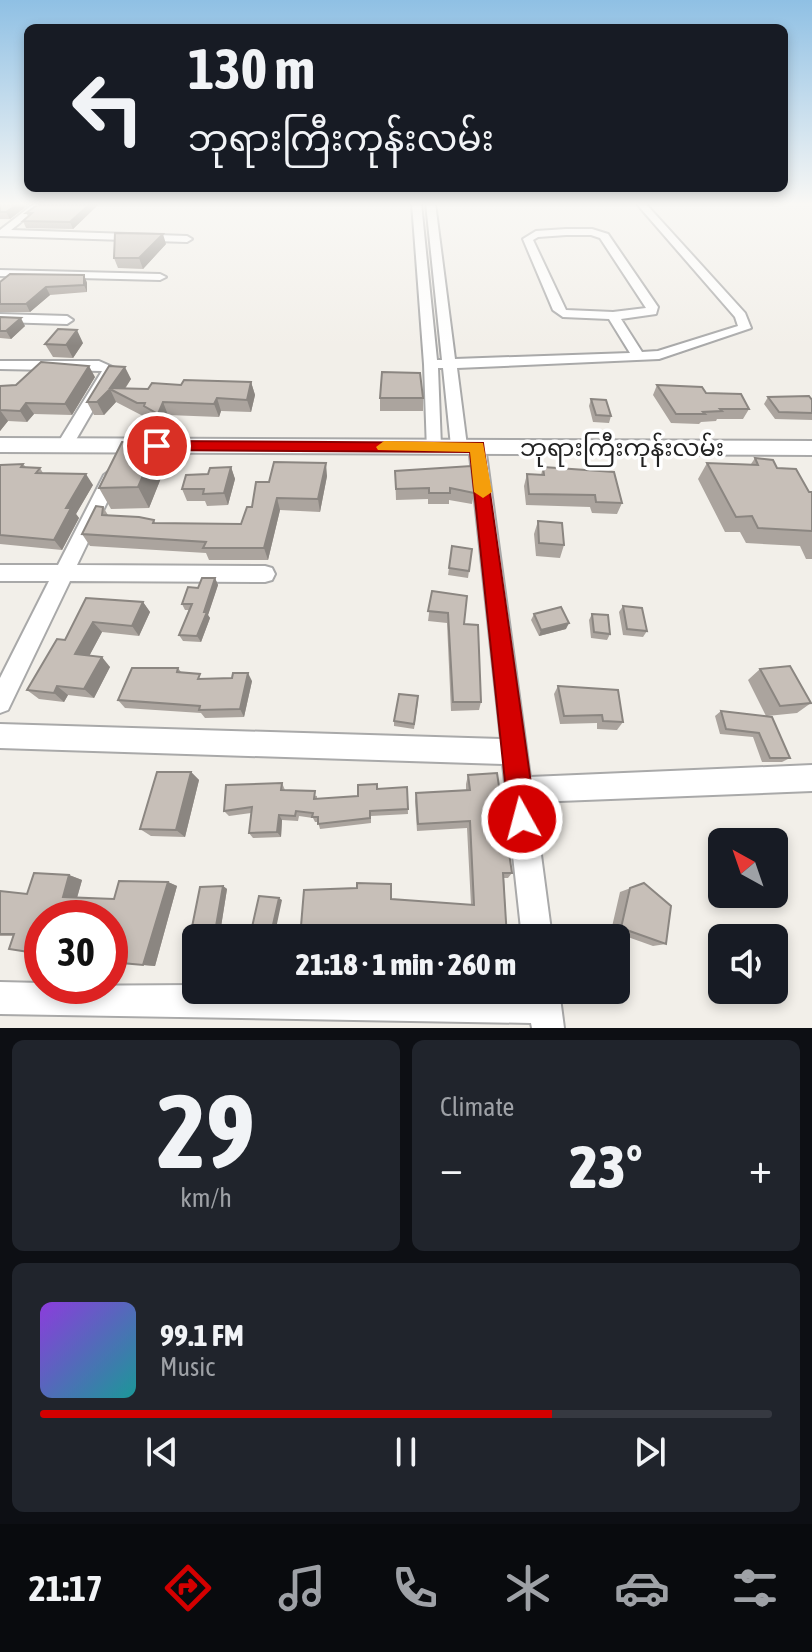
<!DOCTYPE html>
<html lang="en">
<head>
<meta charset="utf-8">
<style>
  body { margin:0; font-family:"Asap Condensed","Noto Sans Myanmar",sans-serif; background:#20242c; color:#f1f3f6; height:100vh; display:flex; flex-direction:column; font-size:30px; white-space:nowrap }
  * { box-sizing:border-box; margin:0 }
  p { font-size:26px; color:#9ea1a6 }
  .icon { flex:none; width:44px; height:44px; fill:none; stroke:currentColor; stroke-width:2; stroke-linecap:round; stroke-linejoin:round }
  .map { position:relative; height:1028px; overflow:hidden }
  .details { display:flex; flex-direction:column; gap:12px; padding:12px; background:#0d0f14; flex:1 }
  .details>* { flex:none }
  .hud { position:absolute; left:24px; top:24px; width:764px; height:168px; border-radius:12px; box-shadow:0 4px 12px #0003; background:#171b24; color:#f1f3f6; overflow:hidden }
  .needle { width:52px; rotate:320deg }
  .buttons { position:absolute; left:708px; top:828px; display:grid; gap:16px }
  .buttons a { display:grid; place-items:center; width:80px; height:80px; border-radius:12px; background:#171b24; box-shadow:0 4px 12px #0003; font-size:40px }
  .speed { position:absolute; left:24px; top:900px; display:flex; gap:16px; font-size:40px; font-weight:700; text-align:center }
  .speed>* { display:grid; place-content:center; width:104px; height:104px; border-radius:50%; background:#171b24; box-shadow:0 4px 12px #0003; line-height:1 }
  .speed .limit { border:12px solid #d22; background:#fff; color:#111 }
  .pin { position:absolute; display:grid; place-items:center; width:68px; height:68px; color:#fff; margin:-34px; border:4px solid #fff; border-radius:50%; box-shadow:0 2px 8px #0007 }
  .me { position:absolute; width:88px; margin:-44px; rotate:353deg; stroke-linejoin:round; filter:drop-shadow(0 0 6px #0008) }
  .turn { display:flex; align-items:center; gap:28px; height:168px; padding:0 32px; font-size:36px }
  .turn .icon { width:104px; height:104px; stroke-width:2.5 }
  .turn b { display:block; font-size:56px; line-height:68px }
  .big { font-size:60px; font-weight:800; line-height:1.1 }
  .details .tile { flex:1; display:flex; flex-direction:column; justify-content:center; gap:12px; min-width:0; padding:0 28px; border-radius:12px; background:#20242c }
  .details .dial { align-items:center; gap:0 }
  .dial b { font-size:104px; line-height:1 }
  .song { display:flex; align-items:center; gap:24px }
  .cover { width:96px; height:96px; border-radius:12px; background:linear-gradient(135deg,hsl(270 70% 55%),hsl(180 70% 35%)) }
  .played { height:8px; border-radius:4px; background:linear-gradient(90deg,#d40000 70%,#363941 70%) }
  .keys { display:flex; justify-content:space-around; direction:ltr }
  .heat { display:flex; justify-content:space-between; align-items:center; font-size:44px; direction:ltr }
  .details .tiles { flex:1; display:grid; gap:12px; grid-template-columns:1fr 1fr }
  .tile:last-child { grid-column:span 2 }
  .trip { position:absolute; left:182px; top:924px; width:448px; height:80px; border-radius:12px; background:#171b24; box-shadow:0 4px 12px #0003; font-weight:800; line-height:80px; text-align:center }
  .tab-bar { display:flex; height:128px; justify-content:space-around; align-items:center; background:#090b0e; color:#9ea1a6 }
  .tab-bar .icon { width:56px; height:56px }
  .tab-bar .on { color:#d40000 }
  .tab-bar b { font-size:36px; color:#f1f3f6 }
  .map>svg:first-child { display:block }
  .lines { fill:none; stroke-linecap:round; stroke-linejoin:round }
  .minor-casing { stroke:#a9a9a9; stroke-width:4 }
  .tertiary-casing { stroke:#a9a9a9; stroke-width:4 }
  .minor { fill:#fff; fill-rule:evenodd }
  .tertiary { fill:#fff; fill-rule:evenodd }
  .wall { fill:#aba49e }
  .shaded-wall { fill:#8b8681 }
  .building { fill:#c7bfb8; stroke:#8b8681; stroke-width:2 }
  .route { fill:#d40000; stroke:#8a0000; stroke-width:2 }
  .slow { fill:#f59e0b }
  .labels { text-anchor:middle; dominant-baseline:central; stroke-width:7; stroke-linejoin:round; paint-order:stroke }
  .street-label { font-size:24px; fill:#222; stroke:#fff }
</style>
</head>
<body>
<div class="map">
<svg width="812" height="1028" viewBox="0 0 812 1028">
  <rect width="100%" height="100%" fill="#f2efe9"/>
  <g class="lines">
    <g class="minor-casing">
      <path id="minor" d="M35,203h10l-34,27 176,6 5,3 -5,3 -187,-6v-6z
        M412,203h9l16,157h5l-16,-157h9l20,156 175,-6 -21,-34 -46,-2 -10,-7 -30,-71 13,-8 30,-2h26l16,5 50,73 -2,7 -35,5 21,33 16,-1 80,-25 -3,-9 -99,-114h9l100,110 6,15 -92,31 -202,9 10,78 -8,5 -8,-5 -8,-78h-5l3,79 -8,5 -6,-1 -3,-87zM566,235h25l9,3 46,70 -33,4 -47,-2 -33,-70 5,-3z
        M0,270l160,4 6,3 -6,3 -160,-4z
        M0,314l67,2 6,4 -6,4 -67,-2z
        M0,361h99l18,8 -47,81 -6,1 -8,-5 46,-75 -102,-2z
        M477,441l8,5 45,331 282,-12v26l-278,11 18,136h-30l-19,-174 -503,-16v-24l501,15 -32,-293z
        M112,469l8,6 -43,90 188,1 7,2 3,6 -3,6 -7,2 -195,-1 -62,129 -8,3v-35l49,-97h-49v-16h58l46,-90z
        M0,982l42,1v3l154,-1v5h363l5,38h-32l-1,-5 -531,-9z"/>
    </g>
    <g class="tertiary-casing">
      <path id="tertiary" d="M0,438l812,3v14l-812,-3z"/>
    </g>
    <use href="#minor" class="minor"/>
    <use href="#tertiary" class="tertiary"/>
  </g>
  <path class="wall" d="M0,203h31l-21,16h-10z
    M40,203h60l-27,26 -47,-1 -3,-7 5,-5 -2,-3z
    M166,244l-23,25 -25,-1 -4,-10z
    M84,275l3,8v9l-37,3 -20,17h-30v-30z
    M0,317l25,9 -14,13 -11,-1z
    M83,343l-10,15 -20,-1 -8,-13z
    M109,366l22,13 -6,10h23l33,-4 70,-3 4,13 -4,17 -30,-1 -2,6 -51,-2 -5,12 -13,-8 -2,-3h-5l-27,-14 -12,13h-10l-7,-13z
    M95,377l-23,38 -38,-1 -7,8 -19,-1 -8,10v-45l16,-1z
    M657,385l49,8 43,16 -6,10h-26l-1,2 -15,1 -2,2 -28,-1 -18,-28z
    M768,397l44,3v20l-37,-1 -11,-15z
    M380,398h43v13h-43z
    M591,399l20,17 -2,7 -16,-1 -4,-16z
    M755,458l22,10 32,24h3v67h-6l-6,-13 -54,-3 -6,-11h-15l-27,-53 9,-16 44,1z
    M167,463l-18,45 -38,1 -12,-21z
    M23,464l3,3 14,1 3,5 50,12 -17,29 3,4 -17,32 -62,-6v-79z
    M231,467l4,12 -7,26 -21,1 -2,-5h-18l-5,-12 26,-15z
    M543,467l79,36 -5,11 -25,-1 -2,-6 -64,-2 -2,-19 3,-12 14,1z
    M395,471l79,22 -2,11 -23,-4v4h-21v-5l-32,1z
    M327,476l-7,36 -40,-2 -12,50h-59l-3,-7 -116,-7 -8,-12 21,-27 5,8 46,5 1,3 86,1 11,-17z
    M538,521l26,24 -4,13 -24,-2 -2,-22z
    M452,546l20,3 -4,29 -20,-3z
    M215,578l3,7 -10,30 2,3 -9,24 -18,-1 -4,-6 10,-25h-4l-3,-6 16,-16z
    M432,591l32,33 17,78 -2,8 -28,1 -4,-88 -19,-2z
    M86,598l57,4 7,10 -11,24 -37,-4 -13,24 21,11 -16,31 -26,-3 -4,7 -25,-3 -12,-9 38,-50z
    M623,606l24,25 -4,6 -20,-2 -4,-23z
    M534,614l32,15 -27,7 -8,-16z
    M592,614l18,20 -3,6 -16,-2 -2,-18z
    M178,668l3,4 22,7 49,2 -8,36 -39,1 -4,-5 -76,-5 -7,-8z
    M760,669l51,34 -14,10 -30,3 23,42 -8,4h-20l-9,-25 -33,-3 -5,-18 6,-5 45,5 -18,-36z
    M558,686l65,36 -6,8 -20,-1v-6l-37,1 -6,-30z
    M418,702l-4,27 -20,-3v-5z
    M191,772l8,8 -14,57 -34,-1 -11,-7z
    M468,775l44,98 -4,5h-4l3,60 -150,-50 34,-4 1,15 79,6 -4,-77 -50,3 -2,-30 1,-8 50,-3v-6z
    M282,783l3,7 32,6v3l41,-3 19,-7 30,-2 1,27 -37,2v7l-51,6 -2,-7h-3l-2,-4 -14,-2 -1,5 -16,-1 -1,17 -28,1 -4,-5 2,-20 -22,3 -5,-5z
    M69,875l13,5 -5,18 37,1 54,-17 9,4 -22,80 -33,-3 2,-5h-14v-40l-97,18h-13v-45l27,3z
    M644,883l22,61 -13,2 -42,-15 9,-39z
    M223,886l4,3 -7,44h-24l-5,-1z"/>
  <path class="shaded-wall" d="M20,203h11l-21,16 -4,-7z
    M91,203h9l-27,26 -3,-7z
    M163,234l3,10 -23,25 -4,-11z
    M84,275l3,8v9l-3,-7z
    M46,287l4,8 -20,17 -4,-8z
    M21,318l4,8 -14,13 -5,-8z
    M77,330l6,13 -10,15 -7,-13z
    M89,366l6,11 -23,38 -7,-11z
    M125,367l6,12 -10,15 -11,-6z
    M251,382l4,13 -4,17 -4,-12z
    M110,389l6,13 -12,13 -7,-13z
    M217,398l4,13 -2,6 -5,-13z
    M163,402l5,13 -5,12 -5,-13z
    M26,403l8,11 -7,8 -7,-11z
    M0,410l8,11 -8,10z
    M158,442l9,21 -18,45 -11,-21z
    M326,463l1,13 -7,36 -2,-13z
    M231,467l4,12 -7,26 -4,-12z
    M86,474l7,11 -17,29 3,4 -17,32 -8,-10 12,-32z
    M277,498l3,12 -12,50 -4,-12z
    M215,578l3,7 -10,30 2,3 -9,24 -4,-6 7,-24z
    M143,602l7,10 -11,24 -7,-10z
    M93,622l9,10 -17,32 -10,-10z
    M569,623l-3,6 -27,7 2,-6z
    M102,657l8,10 -16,31 -10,-9z
    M248,673l4,8 -8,36 -4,-8z
    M57,686l11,9 -4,7 -10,-9z
    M191,772l8,8 -14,57 -9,-7z
    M279,815l3,5 -1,17 -4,-5z
    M69,875l13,5 -6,21 -13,-4z
    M168,882l9,4 -22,80 -12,-1z
    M223,886l4,3 -7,44 -5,-1z
    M279,898l3,2 -8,38h-4z"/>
  <path class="building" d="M0,203h20l-14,9h-6z
    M40,203h51l-21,19 -47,-1 9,-8h-6z
    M115,233l48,1 -24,24h-25z
    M10,274l74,1v10l-38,2 -20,17h-26v-22z
    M0,317l21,1 -15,13h-6z
    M58,329l19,1 -11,15 -21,-1z
    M41,362l48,4 -24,38 -39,-1 -6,8 -20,-1v-24l16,-1z
    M109,366l16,1 -15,21 38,1 4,-6 29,2 3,-5 67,2 -4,18 -30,-2 -3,6 -51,-2 -5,12 -14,-8 1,-3h-8l-27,-14 -13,13h-10z
    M382,372l38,1 3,25h-43z
    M657,385l45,2 4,6 35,1 8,15h-29l2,2 -19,1 2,2h-29z
    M809,396l3,4v13l-33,-1 -11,-15z
    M591,399l15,1 5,16 -15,-1z
    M122,442h36l-20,45 -39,1z
    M755,458l18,2 4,8 19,1 13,23h3v39l-54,-3 -6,-12 -16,1 -29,-54 51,2z
    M274,462l52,1 -8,36 -41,-1 -13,50h-61l3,-6 -124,-8 14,-28 7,1 -1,8 37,2 15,3 -1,3 88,1 6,-17h5l4,-25h13z
    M23,464l-2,3 19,1 -4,5 50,1 -20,34h5l-17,32 -54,-5v-70z
    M471,466l3,27 -24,-5v5h-21v-5l-33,1 -1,-18z
    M231,467l-7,26 -21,1 1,-5h-22l4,-14 22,-1 2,-6z
    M543,467l71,5 8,31 -26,-1 -1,-7 -66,-1 -2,-20 17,1z
    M538,521l24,2 2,22 -25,-2z
    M452,546l20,3 -3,22 -20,-3z
    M202,578h13l-11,34h3l-10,24 -18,-1 13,-31h-10l6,-17 10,1z
    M432,591l35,5 -3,28 14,1 3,77h-28l-5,-89 -20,-2z
    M86,598l57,4 -11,24 -39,-4 -18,32 27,3 -18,32 -27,-3 -3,7 -27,-3 30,-51 8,1z
    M623,606l19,2 5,23 -20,-2z
    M561,607l8,16 -28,7 -7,-16z
    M592,614l16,1 2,19 -16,-2z
    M790,666l21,37 -31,3 -20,-37z
    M132,668h46l-1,4 23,2 -2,5 34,-1 1,-5h15l-8,36 -41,1 1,-4 -82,-6z
    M558,686l60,4 5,32 -20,-1 -1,-6 -38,1z
    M399,694l19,2 -4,28 -20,-3z
    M721,711l51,6 18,41h-20l-11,-25 -33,-4z
    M157,772h34l-15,58 -36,-1z
    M497,773l15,100h-9l4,65h-207l4,-48 53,-2v-5l34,1v15l83,6 -4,-84 -52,3 -2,-31 54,-3 -2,-15z
    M282,783l-1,7 34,1 -1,8 44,-3v-11l19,-1v5l30,-2 1,22 -38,2v7l-52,6v-7h-6l1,-4 -17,-2 -1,5 -16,-1 -2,17 -28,1 3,-26 -28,4 2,-26z
    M34,873l35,2 -6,22 51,2 5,-18 49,1 -25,83 -21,-2 2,-6h-14v-39h-68v36l-33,-5 5,-15h-14v-43l27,3z
    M644,883l27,23 -5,38 -45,-16 9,-40z
    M223,886l-8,46h-24l9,-45z
    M259,896l20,2 -9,40 -20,-2z"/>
  <linearGradient id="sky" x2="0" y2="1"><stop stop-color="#8fc0e4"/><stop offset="0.59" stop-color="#f9f8f5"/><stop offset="1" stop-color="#f9f8f5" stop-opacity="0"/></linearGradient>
  <rect width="812" height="346" fill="url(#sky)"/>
  <path class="route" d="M157,441l326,2 53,376 -4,10 -10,4 -9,-4 -4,-10 -39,-367 -318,-2 -3,-4z"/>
  <path class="slow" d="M384,441l99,2 9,49 -9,6 -9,-6 -4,-40 -92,-2 -2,-3z"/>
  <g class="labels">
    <g class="street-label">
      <text x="622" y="447">ဘုရားကြီးကုန်းလမ်း</text>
    </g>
  </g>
</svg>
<div class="buttons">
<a><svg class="needle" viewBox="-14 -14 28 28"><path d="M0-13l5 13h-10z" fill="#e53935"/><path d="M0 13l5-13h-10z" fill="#9ea1a6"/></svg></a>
<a><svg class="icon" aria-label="sound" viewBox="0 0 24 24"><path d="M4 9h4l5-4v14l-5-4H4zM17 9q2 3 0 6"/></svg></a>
</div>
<div class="speed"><div class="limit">30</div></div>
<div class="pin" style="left:157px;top:446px;background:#d93025"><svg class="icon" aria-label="arrive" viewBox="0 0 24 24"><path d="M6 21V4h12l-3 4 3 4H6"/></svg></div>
<svg class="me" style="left:522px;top:819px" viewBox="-20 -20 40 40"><circle r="17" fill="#d40000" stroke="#fff" stroke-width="3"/><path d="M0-11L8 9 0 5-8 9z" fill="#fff"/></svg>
<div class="trip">21:18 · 1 min · 260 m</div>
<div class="hud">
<div class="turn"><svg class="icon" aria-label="left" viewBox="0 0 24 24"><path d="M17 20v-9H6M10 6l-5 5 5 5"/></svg><div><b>130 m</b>ဘုရားကြီးကုန်းလမ်း</div></div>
</div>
</div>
<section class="details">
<div class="tiles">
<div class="tile dial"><b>29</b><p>km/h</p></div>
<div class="tile"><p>Climate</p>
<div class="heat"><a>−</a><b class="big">23°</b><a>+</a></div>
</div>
<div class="tile">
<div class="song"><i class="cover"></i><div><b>99.1 FM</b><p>Music</p></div></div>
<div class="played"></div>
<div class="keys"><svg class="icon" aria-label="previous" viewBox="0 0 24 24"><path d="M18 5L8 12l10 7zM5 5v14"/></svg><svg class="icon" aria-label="pause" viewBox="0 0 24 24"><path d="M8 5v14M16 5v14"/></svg><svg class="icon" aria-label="next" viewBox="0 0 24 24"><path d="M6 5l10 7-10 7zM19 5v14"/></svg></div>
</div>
</div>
</section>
<nav class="tab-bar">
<b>21:17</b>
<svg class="icon on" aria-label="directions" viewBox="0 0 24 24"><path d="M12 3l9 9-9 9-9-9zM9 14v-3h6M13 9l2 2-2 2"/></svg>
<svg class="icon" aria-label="music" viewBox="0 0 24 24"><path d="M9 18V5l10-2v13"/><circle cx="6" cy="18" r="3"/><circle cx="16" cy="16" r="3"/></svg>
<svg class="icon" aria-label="phone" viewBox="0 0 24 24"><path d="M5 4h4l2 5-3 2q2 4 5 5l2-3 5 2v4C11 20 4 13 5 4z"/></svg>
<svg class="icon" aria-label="climate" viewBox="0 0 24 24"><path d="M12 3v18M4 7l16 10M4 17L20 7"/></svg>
<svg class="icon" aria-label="car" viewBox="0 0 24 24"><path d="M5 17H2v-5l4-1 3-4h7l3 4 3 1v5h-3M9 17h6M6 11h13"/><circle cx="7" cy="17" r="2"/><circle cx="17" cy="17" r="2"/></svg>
<svg class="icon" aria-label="filters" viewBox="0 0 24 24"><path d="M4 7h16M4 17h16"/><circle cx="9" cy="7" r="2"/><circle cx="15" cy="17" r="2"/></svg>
</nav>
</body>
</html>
